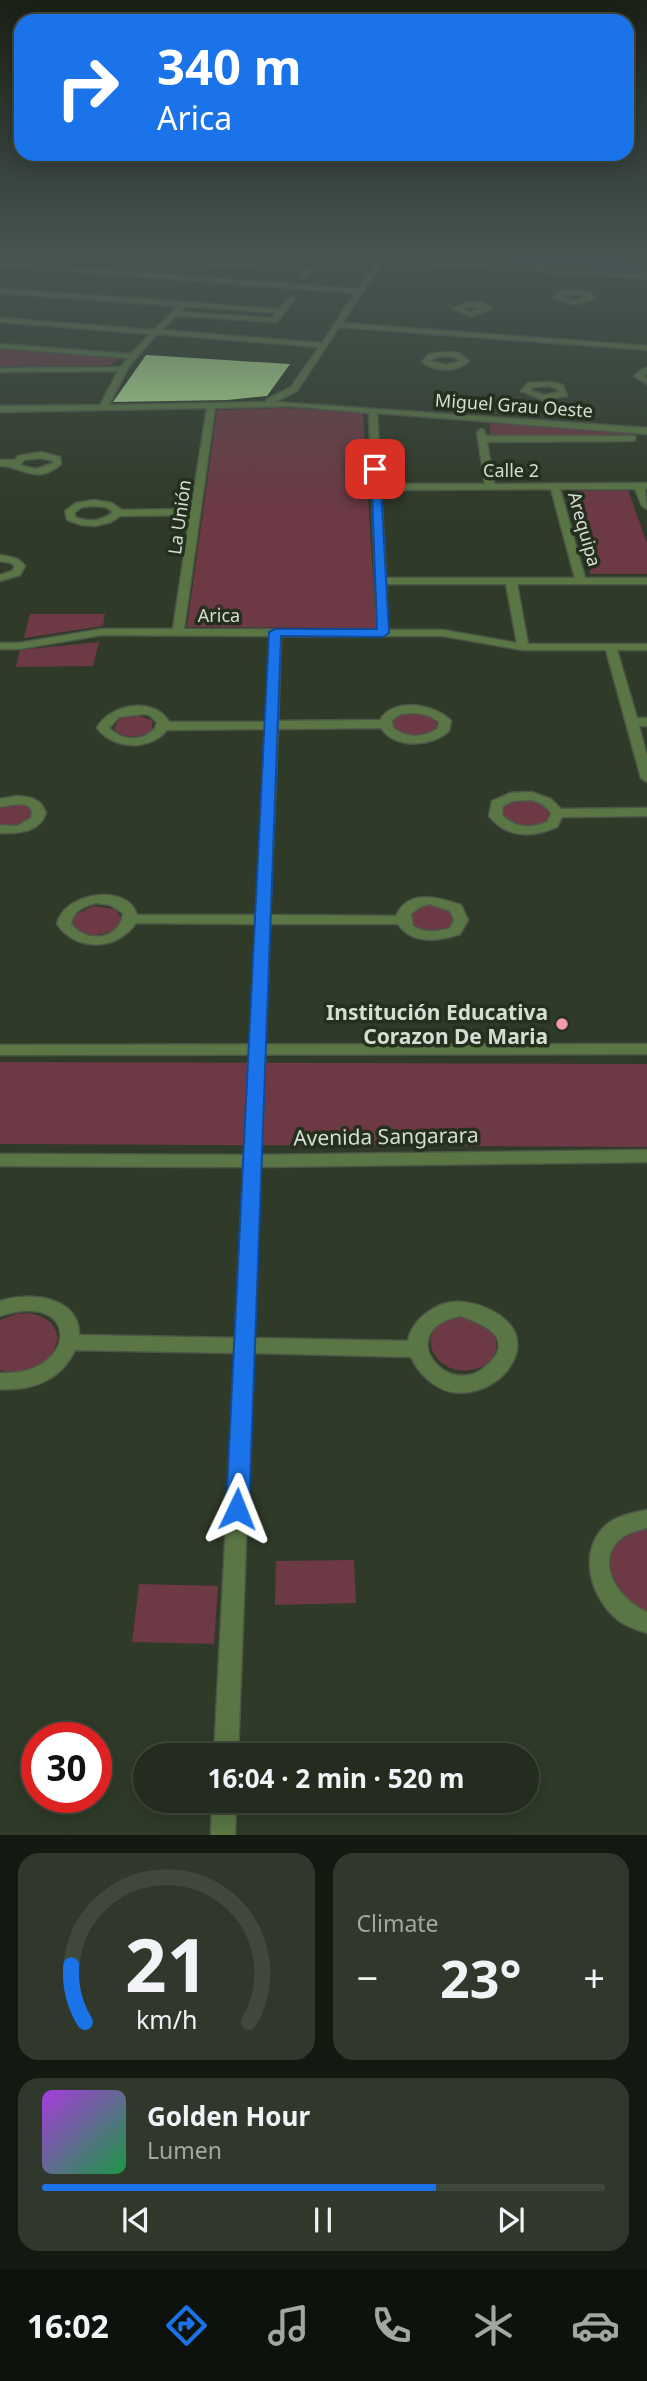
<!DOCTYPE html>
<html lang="en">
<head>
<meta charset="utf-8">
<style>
  body { margin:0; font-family:"Noto Sans",sans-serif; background:#2f382b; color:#f1f3f6; height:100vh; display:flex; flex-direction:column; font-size:26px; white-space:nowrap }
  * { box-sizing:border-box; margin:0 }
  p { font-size:23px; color:#a3a7a4 }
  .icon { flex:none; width:38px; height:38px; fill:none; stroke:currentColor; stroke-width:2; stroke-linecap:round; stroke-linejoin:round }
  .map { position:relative; height:1835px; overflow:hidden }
  .drawer { display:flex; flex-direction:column; gap:18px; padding:18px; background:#131810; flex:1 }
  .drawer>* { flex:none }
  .hud { position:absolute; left:14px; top:14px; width:620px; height:147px; border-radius:21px; box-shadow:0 4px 18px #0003,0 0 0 2px #40483c; background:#1a73e8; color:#fff; overflow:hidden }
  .speed { position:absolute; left:21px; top:1722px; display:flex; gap:14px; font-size:35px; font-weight:700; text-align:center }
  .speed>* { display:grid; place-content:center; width:91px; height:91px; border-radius:50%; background:#232c1e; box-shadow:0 4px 18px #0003,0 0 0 2px #40483c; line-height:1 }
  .speed .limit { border:10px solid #d22; background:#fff; color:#111 }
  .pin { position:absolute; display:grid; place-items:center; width:60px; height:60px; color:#fff; margin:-30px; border-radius:14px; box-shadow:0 4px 10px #0006 }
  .me { position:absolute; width:77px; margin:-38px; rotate:2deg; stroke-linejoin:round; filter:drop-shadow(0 0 5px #0008) }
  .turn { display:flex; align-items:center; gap:24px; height:147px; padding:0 28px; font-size:32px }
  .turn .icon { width:91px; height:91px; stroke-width:2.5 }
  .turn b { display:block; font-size:49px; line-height:60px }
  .big { font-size:52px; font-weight:700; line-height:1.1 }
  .drawer .widget { flex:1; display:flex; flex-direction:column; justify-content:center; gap:10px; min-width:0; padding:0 24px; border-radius:21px; background:#2f382b }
  .drawer .dial { align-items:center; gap:0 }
  .dial svg { height:182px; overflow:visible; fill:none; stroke:#40483c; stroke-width:7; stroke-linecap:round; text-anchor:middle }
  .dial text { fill:#f1f3f6; stroke:none }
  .song { display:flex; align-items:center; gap:21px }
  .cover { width:84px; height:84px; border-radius:10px; background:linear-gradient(135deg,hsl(280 70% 55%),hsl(140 70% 35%)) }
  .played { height:7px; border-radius:4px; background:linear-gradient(90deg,#1a73e8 70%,#40483c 70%) }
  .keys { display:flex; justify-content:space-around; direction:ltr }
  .heat { display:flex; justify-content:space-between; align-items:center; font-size:38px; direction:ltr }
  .drawer .tiles { flex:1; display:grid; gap:18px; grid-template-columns:1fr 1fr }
  .widget:last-child { grid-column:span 2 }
  .trip { position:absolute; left:133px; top:1743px; width:406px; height:70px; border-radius:35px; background:#232c1e; box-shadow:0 4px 18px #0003,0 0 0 2px #40483c; font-weight:700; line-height:70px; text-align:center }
  .dock { display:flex; height:112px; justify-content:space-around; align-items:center; background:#0e120c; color:#a3a7a4 }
  .dock .icon { width:49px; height:49px }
  .dock .on { color:#1a73e8 }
  .dock b { font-size:32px; color:#f1f3f6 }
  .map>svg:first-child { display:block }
  .green { fill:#6d3945 }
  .building { fill:#b8e897 }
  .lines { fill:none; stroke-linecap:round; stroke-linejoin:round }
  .minor-casing { stroke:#4d5747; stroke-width:3 }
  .tertiary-casing { stroke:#4d5747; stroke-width:3 }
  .secondary-casing { stroke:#4d5747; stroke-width:3 }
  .minor { fill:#5a7645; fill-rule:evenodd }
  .tertiary { fill:#5a7645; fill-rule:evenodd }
  .secondary { fill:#6c994a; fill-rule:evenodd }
  .route { fill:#1a73e8; stroke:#114b97; stroke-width:2 }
  .poi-dot { fill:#f29aad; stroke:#252f1e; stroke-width:2.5 }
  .labels { text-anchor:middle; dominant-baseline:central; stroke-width:7; stroke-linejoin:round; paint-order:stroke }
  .far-street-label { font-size:18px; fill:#d6ddd2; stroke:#252f1e }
  .poi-label { font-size:21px; font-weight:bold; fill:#d6ddd2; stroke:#252f1e; text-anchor:end }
  .street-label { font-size:21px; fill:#d6ddd2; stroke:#252f1e }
</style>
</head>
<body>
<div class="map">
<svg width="647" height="1835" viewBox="0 0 647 1835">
  <rect width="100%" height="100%" fill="#2f3a28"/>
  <path class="green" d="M390,257h167l90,7v11z
    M0,348l119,10 -8,7 -111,1z
    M286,408l77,5 13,215 -189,-1 30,-217z
    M496,421l138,11 1,3h-144l-2,-12z
    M628,490l19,53v31h-56l-23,-83z
    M30,614h75l-2,12 -79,12z
    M99,642l-6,24 -77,1 4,-17z
    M416,712l18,7 4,7c-11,13 -32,12 -44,1l-1,-7 9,-6z
    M137,715l16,6 -2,10c-12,7 -28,8 -37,-2l5,-10z
    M525,799l15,4 9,8 -1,9c-15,11 -32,7 -46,-3l-1,-9 9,-7z
    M19,804l12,3 3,10 -16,9 -18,-1v-17z
    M425,904l23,4 8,9 -7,14 -15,3 -22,-6 -4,-14z
    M93,906l22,3 6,9 -5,10c-14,9 -33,11 -44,-4l3,-9z
    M0,1062l647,2v83l-647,-3z
    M29,1313c58,11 15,73 -29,57v-50l16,-6z
    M464,1317c23,8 47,23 22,48 -51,25 -83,-44 -22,-48z
    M637,1529h10v85c-7,-5 -18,-9 -24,-16 -4,-3 -6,-10 -8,-15 -12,-24 -2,-43 22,-54z
    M354,1560l2,43 -81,2 1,-44z
    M139,1584l79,2 -4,58 -82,-2z"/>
  <path class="building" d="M146,355l144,9 -23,32 -40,4 -114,2z"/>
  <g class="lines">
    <g class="minor-casing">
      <path id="minor" d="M111,257h32l167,11 9,-11h7l-21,22 -3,-2 4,-5 -192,-13z
        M380,257l267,18v4l-264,-17 -41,61 305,23v4l-308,-23 -42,64 -22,11 372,26v6l-270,-21 4,71h104l-8,-52 4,-3 3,1 2,6h149v4l-3,1 -145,1 7,42 153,-1v6h-2l2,20 -5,-3 -7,-17h-75l25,89h62v6h-130l11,60h119v6h-30l20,68h10v8h-8l8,30v26l-6,-4 -35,-128h-83l-80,-14h-162l-3,85 102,-1c13,-23 55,-16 71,1l-2,10c-17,16 -55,18 -68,-3l-103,1 -8,186 126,1c12,-28 43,-18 65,-11l7,15 -8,14c-21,7 -48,11 -62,-10h-128l-16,414 154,3c4,-22 30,-41 53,-39 23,1 60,18 56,47 -5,32 -48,54 -77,39 -13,-7 -23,-18 -29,-31l-158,-4 -15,402h-24l21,-402 -160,-3c-14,30 -43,41 -75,39v-16c78,4 83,-84 0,-57v-15c27,-9 80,-6 79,34l156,3 21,-414 -120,-1c-19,28 -60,29 -79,1 7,-32 71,-41 80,-9h119l10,-186 -99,1c-17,21 -53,20 -70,-2 12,-24 58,-32 72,-6h97l4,-86 -168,-1 -83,14h-19v-6h19l83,-14h71l17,-114 -70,1 -9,6 -16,4 -13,-1 -15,-5 -2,-9 11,-8 18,-3 18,3 10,7 69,-1 16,-101 -207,4v-6l100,-1 18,-34 -118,1v-4l121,-1 7,-9 -128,-10v-4l131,10 19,-20 -150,-12v-4l154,12 24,-24 -178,-13v-4l279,20 12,-13 4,2 -18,24 -101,-6 -14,14 160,13 33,-50 -355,-27v-4l358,27zM186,306l89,7 -2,5 -93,-6zM157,334l162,13 -28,40 -24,12 -1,3 -157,3 20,-39zM289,406l80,7 8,217 -193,-1 31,-221zM551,489l24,89h-189l-5,-88zM94,506l12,1 7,5c-12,10 -24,10 -38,5v-5l7,-5zM386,584h120l11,59 -74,-13h-55zM416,713l14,3 9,6 -2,7c-15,9 -30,9 -44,-1l-1,-8 9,-6zM144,714l5,1 8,7 -2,6c-12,14 -33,13 -46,0l10,-11zM97,903l13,2 13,8c-3,27 -37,31 -52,11 3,-14 13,-18 26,-21zM430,904l20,7 4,9 -4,8c-13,4 -26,5 -37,-2l-2,-12 9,-7zM460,1316c25,8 57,23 26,50 -38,35 -95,-35 -26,-50z
        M577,290l13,2 5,7 -21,6 -21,-7 6,-7zM577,294l9,4 -12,3 -12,-4z
        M467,302l17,1 8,6 -21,7 -18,-7zM468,306l14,2 -11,4 -8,-3z
        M444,352l15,1 10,8c-13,12 -33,11 -47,1l7,-8zM444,356l10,1 6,4 -14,4 -15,-4 3,-3z
        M644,368h3v6l-4,2 4,2v6l-13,-8z
        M549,382l14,3 4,11 -24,4 -22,-9 7,-8zM549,386l8,3 2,3 -15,3 -14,-5 3,-3z
        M41,452l19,5 1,7c-25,22 -38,2 -61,2v-6h15l3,-4zM41,458l12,3v2l-17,6 -16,-4 4,-5z
        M0,555c11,2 18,2 25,11l-5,9 -20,6v-6l12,-4 3,-5 -4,-3 -11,-2z
        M531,792l20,7 10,10 86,-1v8l-85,1 -5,10c-24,11 -51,11 -68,-11l3,-15 18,-8zM531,800c8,2 15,5 20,13l-4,9c-17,7 -32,6 -45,-7l1,-9 10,-5z
        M17,796c14,1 24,3 29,17 -7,20 -27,20 -46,20v-8l17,1 14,-8c6,-20 -20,-13 -31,-11v-8z
        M647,1510v18c-11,3 -22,5 -30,14 -22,26 6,60 30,70v21c-10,-3 -21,-7 -29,-13 -26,-21 -40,-64 -15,-92 11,-12 29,-15 44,-18z
        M212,1801h24l-1,34h-24z"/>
    </g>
    <g class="tertiary-casing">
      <path id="tertiary" d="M647,1044v10l-647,1v-10z
        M647,1150v12l-395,5 -252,-1v-12l252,1z"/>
    </g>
    <g class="secondary-casing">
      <path id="secondary" d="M581,257l66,3v4l-63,-5z"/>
    </g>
    <use href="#minor" class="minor"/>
    <use href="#tertiary" class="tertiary"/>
    <use href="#secondary" class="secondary"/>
  </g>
  <linearGradient id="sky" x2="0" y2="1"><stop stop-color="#1a2016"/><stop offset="0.5" stop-color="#475553"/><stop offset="1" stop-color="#475553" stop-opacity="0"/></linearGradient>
  <rect width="647" height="514" fill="url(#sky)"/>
  <path class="route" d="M371,467l9,2 9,164 -6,4 -102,-1 -32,873 -3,7 -9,3 -8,-3 -3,-7 43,-877 6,-3h102z"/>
  <circle class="poi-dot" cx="562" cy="1024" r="7"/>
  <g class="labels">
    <g class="far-street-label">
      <text transform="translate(514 405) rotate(4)">Miguel Grau Oeste</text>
      <text x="511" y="470">Calle 2</text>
      <text transform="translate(179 517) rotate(-82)">La Unión</text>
      <text transform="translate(585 529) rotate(74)">Arequipa</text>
      <text x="219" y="615">Arica</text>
    </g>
    <g class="poi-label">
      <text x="548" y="1012">Institución Educativa<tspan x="548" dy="24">Corazon De Maria</tspan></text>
    </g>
    <g class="street-label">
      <text transform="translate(386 1136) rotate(-1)">Avenida Sangarara</text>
    </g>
  </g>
</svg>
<div class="speed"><div class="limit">30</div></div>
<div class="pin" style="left:375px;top:469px;background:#d93025"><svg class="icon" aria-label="arrive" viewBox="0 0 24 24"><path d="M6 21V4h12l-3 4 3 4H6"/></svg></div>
<svg class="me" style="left:237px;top:1509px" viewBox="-20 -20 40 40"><path d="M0-17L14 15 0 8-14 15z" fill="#1a73e8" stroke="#fff" stroke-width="4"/></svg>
<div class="trip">16:04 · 2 min · 520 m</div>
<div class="hud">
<div class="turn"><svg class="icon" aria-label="right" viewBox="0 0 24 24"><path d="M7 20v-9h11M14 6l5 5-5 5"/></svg><div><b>340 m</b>Arica</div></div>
</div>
</div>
<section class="drawer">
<div class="tiles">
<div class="widget dial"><svg viewBox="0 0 100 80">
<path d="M14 69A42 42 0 1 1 86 69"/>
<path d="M14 69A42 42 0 0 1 8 44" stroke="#1a73e8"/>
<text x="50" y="56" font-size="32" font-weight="700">21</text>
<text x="50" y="72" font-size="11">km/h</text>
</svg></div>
<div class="widget"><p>Climate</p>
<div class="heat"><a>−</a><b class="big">23°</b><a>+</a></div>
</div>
<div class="widget">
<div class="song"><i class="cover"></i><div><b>Golden Hour</b><p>Lumen</p></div></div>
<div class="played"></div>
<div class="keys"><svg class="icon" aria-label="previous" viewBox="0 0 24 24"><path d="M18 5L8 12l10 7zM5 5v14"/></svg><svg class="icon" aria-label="pause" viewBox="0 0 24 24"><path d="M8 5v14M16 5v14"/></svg><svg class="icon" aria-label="next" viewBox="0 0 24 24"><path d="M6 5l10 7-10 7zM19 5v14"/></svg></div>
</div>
</div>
</section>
<nav class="dock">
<b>16:02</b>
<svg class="icon on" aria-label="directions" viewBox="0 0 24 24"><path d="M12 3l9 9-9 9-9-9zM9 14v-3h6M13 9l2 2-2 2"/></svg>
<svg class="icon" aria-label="music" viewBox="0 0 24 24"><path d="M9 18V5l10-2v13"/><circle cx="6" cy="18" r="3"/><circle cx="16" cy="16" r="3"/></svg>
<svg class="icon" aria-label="phone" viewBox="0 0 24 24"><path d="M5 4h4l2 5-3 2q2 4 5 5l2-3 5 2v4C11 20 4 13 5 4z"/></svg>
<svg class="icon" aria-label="climate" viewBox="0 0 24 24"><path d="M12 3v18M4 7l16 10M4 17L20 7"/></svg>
<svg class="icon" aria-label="car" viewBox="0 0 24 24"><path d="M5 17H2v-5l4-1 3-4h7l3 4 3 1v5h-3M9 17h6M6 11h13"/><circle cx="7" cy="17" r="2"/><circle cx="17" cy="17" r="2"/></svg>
</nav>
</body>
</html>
